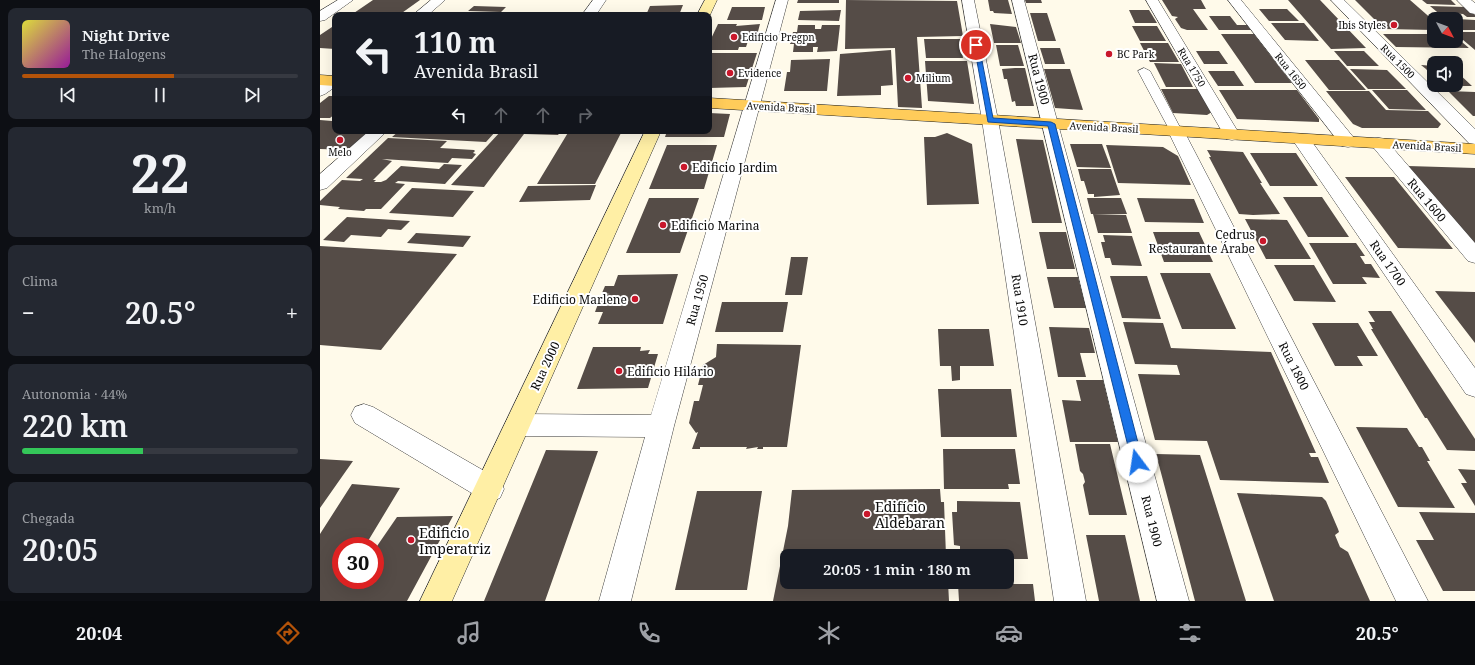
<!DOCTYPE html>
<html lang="pt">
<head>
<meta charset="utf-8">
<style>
  body { margin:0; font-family:"Noto Serif",serif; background:#242831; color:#f1f3f6; height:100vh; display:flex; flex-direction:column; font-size:15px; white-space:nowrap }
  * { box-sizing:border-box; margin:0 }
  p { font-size:13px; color:#9ea1a6 }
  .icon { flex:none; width:22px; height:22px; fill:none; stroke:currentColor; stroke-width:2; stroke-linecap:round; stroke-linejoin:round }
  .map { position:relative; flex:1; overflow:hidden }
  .details { display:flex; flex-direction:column; gap:8px; padding:8px; background:#0d0f14; width:320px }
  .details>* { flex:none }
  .guide { position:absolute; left:12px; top:12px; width:380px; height:122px; border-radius:8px; box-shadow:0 4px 16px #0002; background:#171b24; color:#f1f3f6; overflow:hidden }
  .needle { width:26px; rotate:131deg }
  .controls { position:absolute; left:1107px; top:12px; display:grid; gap:8px }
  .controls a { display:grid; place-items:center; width:36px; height:36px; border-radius:8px; background:#171b24; box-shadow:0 4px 16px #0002; font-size:20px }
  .speed { position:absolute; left:12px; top:537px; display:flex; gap:8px; font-size:20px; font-weight:700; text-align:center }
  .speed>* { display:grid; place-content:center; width:52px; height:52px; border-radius:50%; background:#171b24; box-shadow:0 4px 16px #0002; line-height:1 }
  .speed .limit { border:6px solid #d22; background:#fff; color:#111 }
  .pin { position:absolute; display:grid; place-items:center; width:34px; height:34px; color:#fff; margin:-17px; border:2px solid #fff; border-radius:50%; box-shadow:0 1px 4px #0007 }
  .me { position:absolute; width:44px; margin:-22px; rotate:346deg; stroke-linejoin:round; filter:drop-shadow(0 0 3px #0008) }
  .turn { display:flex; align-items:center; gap:14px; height:84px; padding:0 16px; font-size:18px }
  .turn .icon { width:52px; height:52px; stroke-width:2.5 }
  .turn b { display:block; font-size:28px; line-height:34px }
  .lanes { display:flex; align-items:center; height:38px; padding:0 16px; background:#0003; justify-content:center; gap:20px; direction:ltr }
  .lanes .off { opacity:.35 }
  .big { font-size:30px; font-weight:600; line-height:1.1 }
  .details .widget { flex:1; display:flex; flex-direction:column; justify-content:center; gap:6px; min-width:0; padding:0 14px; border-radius:8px; background:#242831 }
  .details .dial { align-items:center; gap:0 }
  .dial b { font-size:52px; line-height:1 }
  .song { display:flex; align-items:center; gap:12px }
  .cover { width:48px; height:48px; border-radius:6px; background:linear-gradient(135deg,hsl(60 70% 55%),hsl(300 70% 35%)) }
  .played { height:4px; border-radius:2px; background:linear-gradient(90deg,#b45309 55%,#363941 55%) }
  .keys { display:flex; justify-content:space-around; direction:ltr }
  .heat { display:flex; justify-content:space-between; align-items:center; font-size:22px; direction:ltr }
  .charge { height:6px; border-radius:3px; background:linear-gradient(90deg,#34c759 44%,#363941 0) }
  .trip { position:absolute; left:460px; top:549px; width:234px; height:40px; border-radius:8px; background:#171b24; box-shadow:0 4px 16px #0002; font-weight:600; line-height:40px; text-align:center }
  .menu { display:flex; height:64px; justify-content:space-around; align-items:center; background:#090b0e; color:#9ea1a6 }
  .menu .icon { width:28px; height:28px }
  .menu .on { color:#b45309 }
  .menu b { font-size:18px; color:#f1f3f6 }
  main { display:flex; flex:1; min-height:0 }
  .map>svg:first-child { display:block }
  .building { fill:#554c47 }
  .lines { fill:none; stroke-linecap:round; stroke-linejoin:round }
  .service-casing { stroke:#3f3f3f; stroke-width:1 }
  .minor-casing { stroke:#3f3f3f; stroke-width:1 }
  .tertiary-casing { stroke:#3f3f3f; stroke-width:1 }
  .secondary-casing { stroke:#2e2e2e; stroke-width:1 }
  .primary-casing { stroke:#1d1d1d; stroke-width:1 }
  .service { fill:#fff; fill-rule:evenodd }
  .minor { fill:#fff; fill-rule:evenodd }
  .tertiary { fill:#fff; fill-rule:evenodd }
  .secondary { fill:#ffefa5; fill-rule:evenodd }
  .primary { fill:#ffcc5a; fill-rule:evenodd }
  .route { fill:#1a73e8; stroke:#114b97 }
  .poi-dot { fill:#c9172b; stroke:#fff; stroke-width:1.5 }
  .labels { text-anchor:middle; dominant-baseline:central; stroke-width:4; stroke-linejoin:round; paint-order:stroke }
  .far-poi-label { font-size:10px; fill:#0c0c0c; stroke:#fff; text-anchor:start }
  .far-street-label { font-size:10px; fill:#0c0c0c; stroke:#fff }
  .street-label { font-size:12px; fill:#0c0c0c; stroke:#fff }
  .poi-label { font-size:12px; fill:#0c0c0c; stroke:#fff; text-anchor:start }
  .near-poi-label { font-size:14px; fill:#0c0c0c; stroke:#fff; text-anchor:start }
</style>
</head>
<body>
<main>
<section class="details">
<div class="widget">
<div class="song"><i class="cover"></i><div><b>Night Drive</b><p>The Halogens</p></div></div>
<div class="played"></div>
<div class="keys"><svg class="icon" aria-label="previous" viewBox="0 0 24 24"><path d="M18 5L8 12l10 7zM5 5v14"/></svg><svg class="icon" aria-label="pause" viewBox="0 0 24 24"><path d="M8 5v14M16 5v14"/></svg><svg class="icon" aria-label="next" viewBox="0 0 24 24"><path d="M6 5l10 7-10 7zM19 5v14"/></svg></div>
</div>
<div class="widget dial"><b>22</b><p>km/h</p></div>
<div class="widget"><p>Clima</p>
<div class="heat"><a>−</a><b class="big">20.5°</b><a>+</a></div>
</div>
<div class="widget"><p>Autonomia · 44%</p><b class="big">220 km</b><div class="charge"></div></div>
<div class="widget"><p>Chegada</p><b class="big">20:05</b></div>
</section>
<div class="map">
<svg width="1155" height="601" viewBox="0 0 1155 601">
  <rect width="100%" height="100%" fill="#fffaea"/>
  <path class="building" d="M53,0h47l-21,15h-48z
    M478,0h41v3h-42z
    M526,0l111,1 6,35 -46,1 5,71 -24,-1 -3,-59 -50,1z
    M668,0h20l4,14 -18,-1 -1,-2h-3z
    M705,0h16l1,3h-16z
    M842,0h39l5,9h-13l15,21h-21l-6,-2 -6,-9 3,-2 -6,-1z
    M968,0h32l46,48 -35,1z
    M1035,0h55l24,21v9l-50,-1z
    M1102,0h29l5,5 -29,-1z
    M363,5l-4,10h-33l4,-9z
    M154,6l32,1 -5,5 -33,-1z
    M1110,6l35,1 10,8v2h-8l-4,-3 -13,-1 4,4h-11z
    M412,7h33l-3,13h-35z
    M939,9h28l12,12h-30z
    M521,10l-2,11 -41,-1 2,-9z
    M809,10h20l8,13h-22z
    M710,13h17l9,28h-18z
    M889,16h21l7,9h10l4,5h-32z
    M1136,19l19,1v10h-19z
    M951,23h33l15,18 -34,-1z
    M398,24h19l-1,2 24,-2 -4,15 -8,2 -2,6h-7l-1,3h-29v-7z
    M670,24l26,3 5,16h-27z
    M15,25v24l-15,-1v-13z
    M478,25h17v4h6l1,-4h18l-3,26 -20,1 1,-5h-5v5h-20l1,-8h-4l3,-12h4z
    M812,26h25l9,15h-26z
    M1136,32h19v18l-19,-16z
    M901,34h33l38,49h-37z
    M1063,34h51v7h22v-4l13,11 -73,-1z
    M604,39h36l3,19h-37z
    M820,43h28l11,19h-29z
    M676,45h22l6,21h-24z
    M720,48h20l5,16h-20z
    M571,50l2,35 -12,1v9l-44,1 3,-42z
    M876,51h23l9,13h-24z
    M1014,51h30l15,15h-32z
    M392,53h45l-11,34 -37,1v-28z
    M510,59l-3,32h-43l3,-19h3l1,-12z
    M985,60h34l27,30h-37z
    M605,61h42l7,43 -46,-3z
    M834,63l27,1 12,23h-27z
    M1101,65l13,1v13l-8,-10z
    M695,68h10l9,38h-18l-1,-5 -3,1 -5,-23h-3l-2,-10z
    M724,69h26l13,41 -28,-2z
    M1030,69l37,1 19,19h-38z
    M888,71h26l10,15h-26z
    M1136,71l16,15h-16z
    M841,89h37l14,23 -5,3 -34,-2z
    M899,90h78l22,29v3l-82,-3z
    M1052,90h35l19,20 -37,-1z
    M1006,91h43l17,19 42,1 13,13 -3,4h-76l-9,-4z
    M1128,91l27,1v24h-2z
    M9,96h6v18l-5,4h-10v-15z
    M389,113l21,1 -6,23h-59l2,-6h42z
    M15,118v13h36l-22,19 -29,-1v-29l12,1z
    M79,131h97l-10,11 -94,-5z
    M181,131h60l-3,4 -34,-1 -40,53 -33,-2z
    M249,131h53l-27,53h-58z
    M627,133l25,11 7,60 -52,1 -3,-68h11z
    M68,138l59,3 -7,7 34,2 1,1 -2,2 3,1 -4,5 -20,-1 -4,5 -66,-4 10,2 -19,19h3l-2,2h7l5,-2 15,-14 38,3 5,-5 18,1 -17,19 -47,-3 -3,2 10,1 -24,25h-15l-2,2 -26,-2 2,-2 -20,-2v-4l22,-21 18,1 3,-2 -17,-1z
    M696,139l27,1 19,83h-30z
    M750,144h32l9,24 -34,-1z
    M347,145h50l-13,44h-55z
    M786,145l57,2 15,9 13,29 -73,-2z
    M887,150l36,2 19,31h-2l20,31 -27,1 -14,-1 -30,-57h2z
    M930,153h46l22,33h-48z
    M1088,166l67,2v76z
    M758,169h33l9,26 -26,2v-3h-6l-4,-13h-3z
    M1025,177h49l59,72 -55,-1z
    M276,185l-6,15 -71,2 9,-16z
    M92,188l62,3 -21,26 -64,-4z
    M963,197h39l27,40h-41z
    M329,198h50l-19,55h-54z
    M767,198h34l6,16h-36z
    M817,198l57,1 10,24 -59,-1z
    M773,214l33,1 6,18h-34z
    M27,217l63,4 -9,9 -13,-1 -7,8 -30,-2 -7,7 -21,-2z
    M925,219l42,1 24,39h-45z
    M719,232h27l9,37h-28z
    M833,232h46l14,30h-49z
    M96,233l55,3 -8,11 -56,-4z
    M783,235l29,1 10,30 -30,-1 -2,-7h-5l-4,-16h4z
    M989,243h47l9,13h-5l5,8h6l9,14 -18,-1 5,7h-34z
    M0,246l137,8 -76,96 -61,-5z
    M471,257h17l-6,38h-17z
    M954,265h40l22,37 -42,-1z
    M840,273h50l26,56h-54z
    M358,274l-15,50h-65l5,-12h-8l3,-8h8l-8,-1 3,-8 9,-1 -8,-1 3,-7h9l4,-11z
    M790,276h37l14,43 -39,-1z
    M727,277h31l8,31h-32z
    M1115,291l40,1v51z
    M402,302h66l-5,30h-68z
    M1048,311h23l84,128v12l-28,-1 -20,-32h-2l-54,-89h2l-4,-7h6z
    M803,322l40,1 8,25 100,4 45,101h-7l2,4h7l11,26 -109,-3 -13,-39 -52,-1 -17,-66 42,1 -3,-10 -42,-1z
    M992,323h46l20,33h-21l6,10h-28z
    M729,327l40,1 6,25h-15l6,24h-28z
    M618,329h51l5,37h-34v14l-8,1 -1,-15h-11z
    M397,344l84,1 -14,102h-24v2h-6l1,-2 -12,2 1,-2h-47v2h-8l6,-17 -2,1 -7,-10 5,-22h5l4,-16h-5l5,-20 13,-8z
    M273,347h48l-1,4 10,-1 -2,4h10l-10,34 -71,1z
    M756,380h27l15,62h-48l-8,-42 19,1z
    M618,389h73l6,48h-76z
    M1036,427l51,1 12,19h3l8,14h-3l28,47 -57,-1z
    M755,444h35l17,71h-38l-6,-30 2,-3 -2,-8 -3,-3z
    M623,449h72l5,35h-12l1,5h-65z
    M226,450l52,1 -53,150h-61z
    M836,454l44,1 46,146h-51z
    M0,459l33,2 -33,47z
    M1138,469l17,1v36l-14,-23h6z
    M32,484l48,4 -35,58h-24v34h34v-31l22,-32 56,-1 -46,85h-87v-67z
    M620,489l1,13h3l2,54h-159v26h161l1,19h-176l15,-75 4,-36z
    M377,491h65l-15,99h-72z
    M917,493l85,4 4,4 12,28 1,3 -4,3 5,12 8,5 22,49h-96z
    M637,501l63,1 8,57h-21v-3h-47v-10l-6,-1 -2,-33h5z
    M1099,512l56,1v78h-32l-27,-51h18z
    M766,535h39l15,66h-41z
    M638,584h75l2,17h-76z"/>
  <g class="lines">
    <g class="service-casing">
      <path id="service" d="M824,68l6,3 32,60 -1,3 -5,1 -6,-4 -32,-60z"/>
    </g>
    <g class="minor-casing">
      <path id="minor" d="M18,0h15l-28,20 -5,1v-10z
        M111,0h14l-17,15h-15z
        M273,0h13l-10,15h-14z
        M456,0h12l-114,426 -43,175h-32l46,-164 -126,-1 -9,-3 -4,-8 4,-8 9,-3 132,1z
        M642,0h12l24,120 88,481h-32l-72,-481z
        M692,0h12l165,601h-32z
        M826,0h12l82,135 -2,4 -6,1 -6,-1 -2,-4z
        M908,0h13l113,138 3,4 -3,4 -6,1 -6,-1z
        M1137,0h14l4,3v11l-5,-1z
        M15,75v12l-10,7 -5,2v-12l10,-7z
        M856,126l6,1 2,4 244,470h-32l-228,-470 2,-4z
        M49,131h18l-60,57 -7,2v-16z
        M981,134l6,1 168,233v29l-9,-3 -174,-255 3,-4z
        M1059,138l6,1 90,104v20l-7,-2 -95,-114 -3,-4 3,-4z
        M44,404l9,3 127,73 4,9 -4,9 -10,4 -10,-4 -125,-75 -4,-8 4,-8z"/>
    </g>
    <g class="tertiary-casing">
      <path id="tertiary" d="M1011,0h13l131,129v15l-6,-1z"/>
    </g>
    <g class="secondary-casing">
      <path id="secondary" d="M385,0h12l-8,17v-2h-12z
        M325,131h16l-209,470h-32z"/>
    </g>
    <g class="primary-casing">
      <path id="primary" d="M0,75l15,1v10l-15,-1z
        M389,98l766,46v10l-766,-46z"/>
    </g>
    <use href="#service" class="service"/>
    <use href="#minor" class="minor"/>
    <use href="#tertiary" class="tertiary"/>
    <use href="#secondary" class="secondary"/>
    <use href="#primary" class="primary"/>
  </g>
  <path class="route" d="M656,43l3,2 14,73 58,4 4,2 88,338 -2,4 -4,2 -4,-2 -85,-340 -60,-4 -14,-77z"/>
  <g class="poi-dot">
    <circle cx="1074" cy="25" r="4"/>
    <circle cx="414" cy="37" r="4"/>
    <circle cx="789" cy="54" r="4"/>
    <circle cx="410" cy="73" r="4"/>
    <circle cx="588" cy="78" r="4"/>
    <circle cx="20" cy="140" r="4"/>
    <circle cx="364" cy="167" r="4"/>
    <circle cx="343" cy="225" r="4"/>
    <circle cx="943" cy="241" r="4"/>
    <circle cx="315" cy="299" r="4"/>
    <circle cx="299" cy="371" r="4"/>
    <circle cx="547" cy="514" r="4"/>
    <circle cx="91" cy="540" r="4"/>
  </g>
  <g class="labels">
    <g class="far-poi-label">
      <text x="1066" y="25" text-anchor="end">Ibis Styles</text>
      <text x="422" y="37">Edificio Pregpn</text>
      <text x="797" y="54">BC Park</text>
      <text x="418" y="73">Evidence</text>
      <text x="596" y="78">Milium</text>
      <text x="20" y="152" text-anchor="middle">Melo</text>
    </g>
    <g class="far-street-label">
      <text transform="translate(1078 61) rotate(45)">Rua 1500</text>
      <text transform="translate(872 67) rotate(59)">Rua 1750</text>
      <text transform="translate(971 71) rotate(51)">Rua 1650</text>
      <text transform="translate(461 107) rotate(3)">Avenida Brasil</text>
      <text transform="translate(784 127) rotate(3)">Avenida Brasil</text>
      <text transform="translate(1107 146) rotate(3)">Avenida Brasil</text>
    </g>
    <g class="street-label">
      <text transform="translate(719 79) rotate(75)">Rua 1900</text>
      <text transform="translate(1107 200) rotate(50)">Rua 1600</text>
      <text transform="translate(1068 263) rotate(55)">Rua 1700</text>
      <text transform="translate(377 300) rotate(-74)">Rua 1950</text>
      <text transform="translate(700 300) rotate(81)">Rua 1910</text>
      <text transform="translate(225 366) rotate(-65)">Rua 2000</text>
      <text transform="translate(974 366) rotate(63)">Rua 1800</text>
      <text transform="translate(832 521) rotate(76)">Rua 1900</text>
    </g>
    <g class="poi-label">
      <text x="372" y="167">Edificio Jardim</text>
      <text x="351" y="225">Edificio Marina</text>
      <text x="935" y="234" text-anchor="end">Cedrus<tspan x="935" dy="14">Restaurante Árabe</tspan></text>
      <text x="307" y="299" text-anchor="end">Edificio Marlene</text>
      <text x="307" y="371">Edificio Hilário</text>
    </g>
    <g class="near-poi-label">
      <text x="555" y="506">Edifício<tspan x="555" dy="16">Aldebaran</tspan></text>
      <text x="99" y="532">Edificio<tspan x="99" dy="16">Imperatriz</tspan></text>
    </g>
  </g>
</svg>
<div class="controls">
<a><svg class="needle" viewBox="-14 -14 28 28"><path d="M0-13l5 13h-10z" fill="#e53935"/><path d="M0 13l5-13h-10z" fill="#9ea1a6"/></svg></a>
<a><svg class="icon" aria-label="sound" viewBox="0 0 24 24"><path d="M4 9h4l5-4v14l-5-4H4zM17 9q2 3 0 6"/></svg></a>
</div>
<div class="speed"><div class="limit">30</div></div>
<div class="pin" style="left:656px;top:45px;background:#d93025"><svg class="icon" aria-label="arrive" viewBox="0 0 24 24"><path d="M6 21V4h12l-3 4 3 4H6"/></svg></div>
<svg class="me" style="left:817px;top:462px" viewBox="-20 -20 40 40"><circle r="19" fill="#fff"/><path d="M0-13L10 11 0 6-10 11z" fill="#1a73e8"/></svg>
<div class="trip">20:05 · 1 min · 180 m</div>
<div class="guide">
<div class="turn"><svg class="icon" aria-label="left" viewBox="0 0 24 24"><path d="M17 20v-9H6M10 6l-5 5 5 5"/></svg><div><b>110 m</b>Avenida Brasil</div></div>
<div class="lanes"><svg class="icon" aria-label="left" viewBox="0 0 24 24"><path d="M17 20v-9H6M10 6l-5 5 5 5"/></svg><svg class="icon off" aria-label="ahead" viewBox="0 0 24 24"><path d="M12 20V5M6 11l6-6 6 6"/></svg><svg class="icon off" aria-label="ahead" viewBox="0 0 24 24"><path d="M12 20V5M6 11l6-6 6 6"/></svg><svg class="icon off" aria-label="right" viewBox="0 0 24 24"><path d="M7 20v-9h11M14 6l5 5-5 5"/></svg></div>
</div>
</div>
</main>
<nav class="menu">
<b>20:04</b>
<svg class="icon on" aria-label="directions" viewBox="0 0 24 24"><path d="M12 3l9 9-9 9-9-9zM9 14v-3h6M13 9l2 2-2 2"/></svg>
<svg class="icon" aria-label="music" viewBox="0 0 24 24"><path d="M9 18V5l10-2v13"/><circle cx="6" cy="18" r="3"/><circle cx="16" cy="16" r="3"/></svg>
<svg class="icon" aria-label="phone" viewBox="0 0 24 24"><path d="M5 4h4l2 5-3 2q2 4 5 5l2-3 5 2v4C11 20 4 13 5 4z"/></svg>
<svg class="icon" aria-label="climate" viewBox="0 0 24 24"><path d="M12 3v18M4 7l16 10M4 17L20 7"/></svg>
<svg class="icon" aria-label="car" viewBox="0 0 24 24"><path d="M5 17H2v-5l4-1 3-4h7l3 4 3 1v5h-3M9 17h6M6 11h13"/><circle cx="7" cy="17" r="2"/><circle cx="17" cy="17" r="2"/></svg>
<svg class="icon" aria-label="filters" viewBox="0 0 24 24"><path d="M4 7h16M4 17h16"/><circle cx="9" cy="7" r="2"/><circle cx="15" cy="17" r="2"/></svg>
<b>20.5°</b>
</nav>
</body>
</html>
